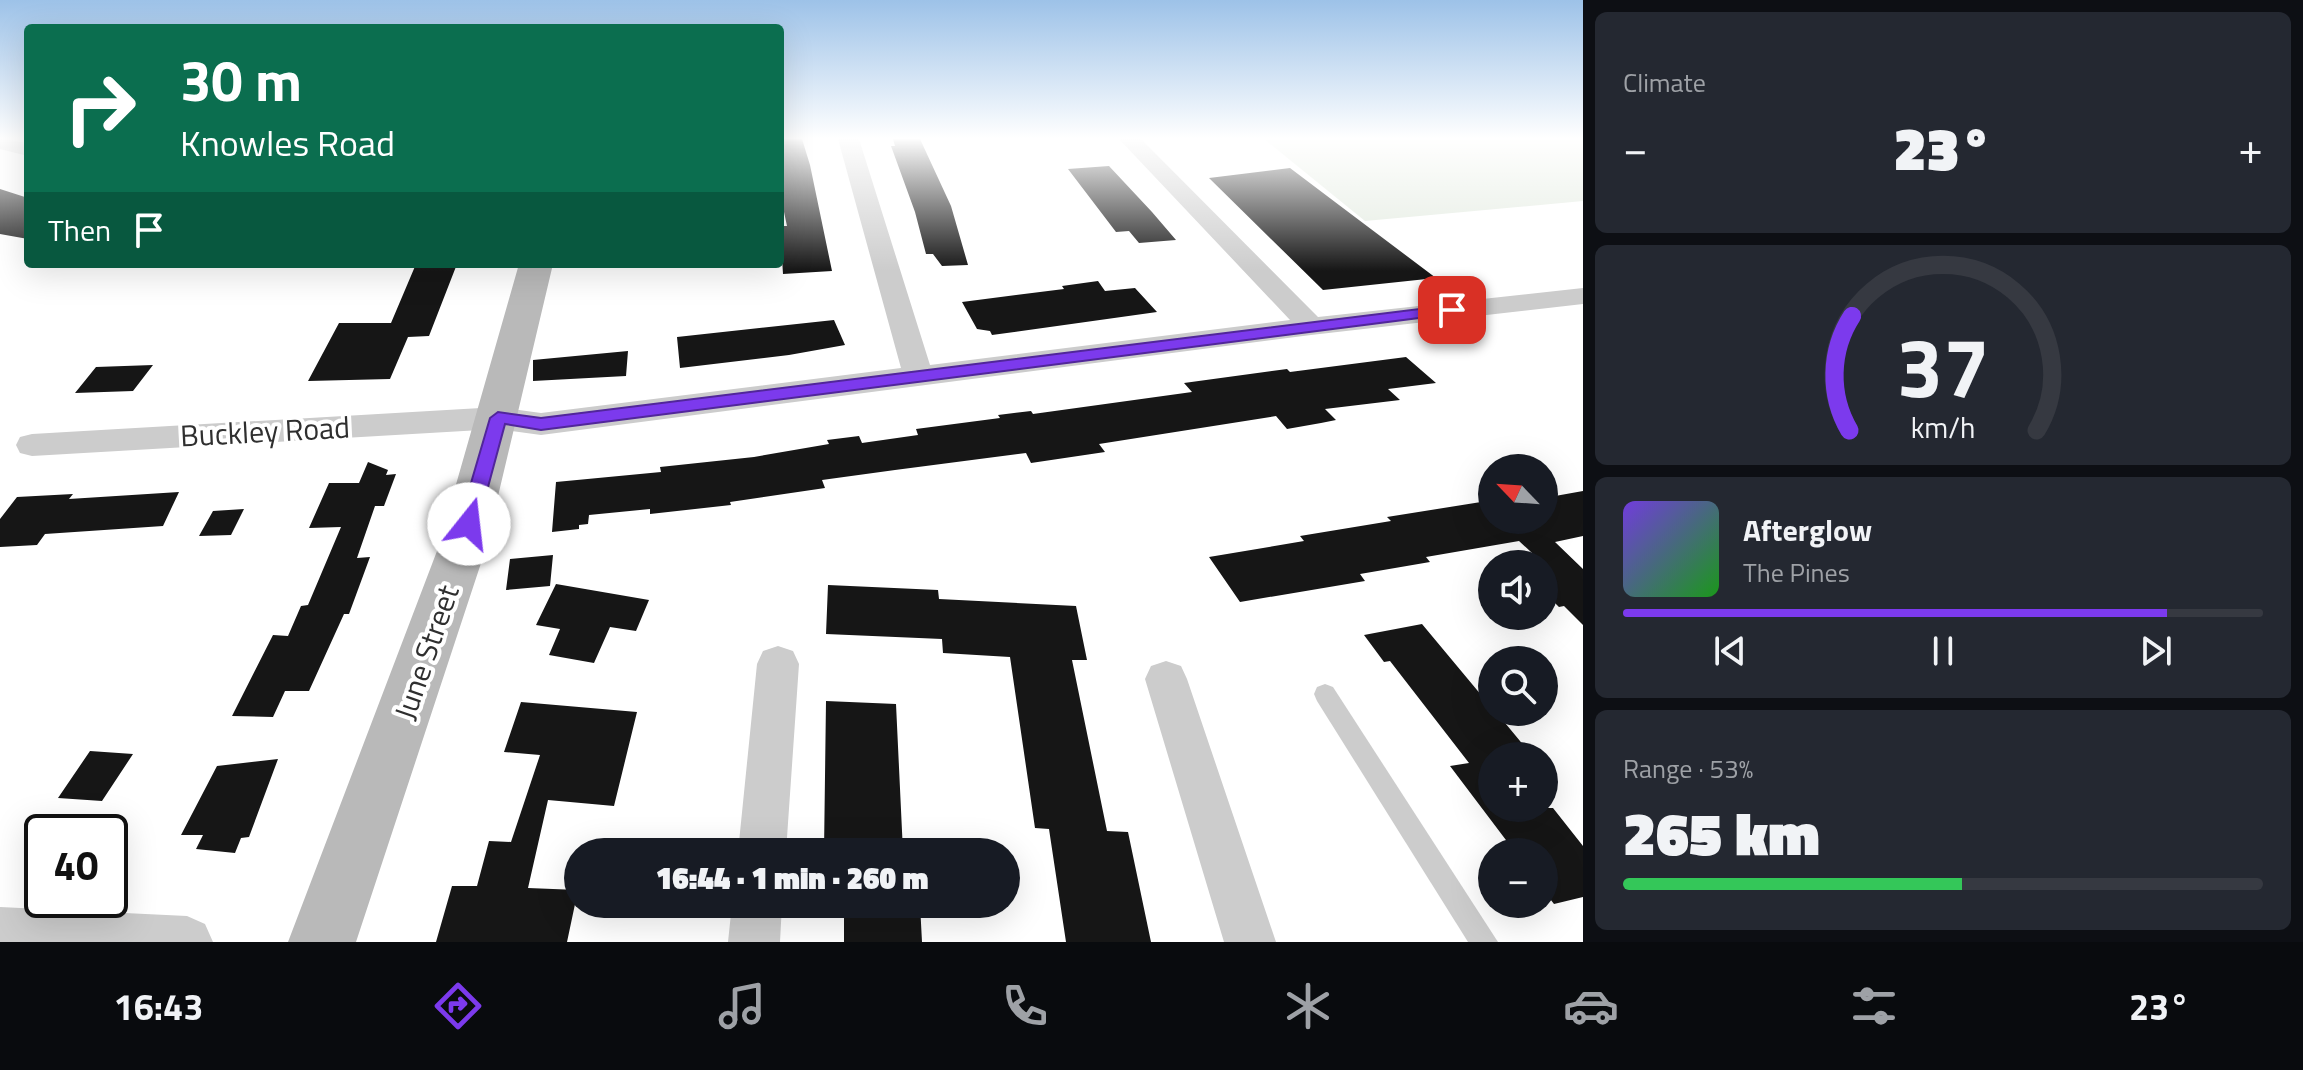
<!DOCTYPE html>
<html lang="en">
<head>
<meta charset="utf-8">
<style>
  body { margin:0; font-family:"Titillium Web",sans-serif; background:#242831; color:#f1f3f6; height:100vh; display:flex; flex-direction:column; font-size:30px; white-space:nowrap }
  * { box-sizing:border-box; margin:0 }
  p { font-size:26px; color:#9ea1a6 }
  .icon { flex:none; width:44px; height:44px; fill:none; stroke:currentColor; stroke-width:2; stroke-linecap:round; stroke-linejoin:round }
  .map { position:relative; flex:1; overflow:hidden }
  .drawer { display:flex; flex-direction:column; gap:12px; padding:12px; background:#0d0f14; width:720px }
  .drawer>* { flex:none }
  .guide { position:absolute; left:24px; top:24px; width:760px; height:244px; border-radius:8px; box-shadow:0 8px 32px #0002; background:#0b6e4f; color:#fff; overflow:hidden }
  .needle { width:52px; rotate:295deg }
  .controls { position:absolute; left:1478px; top:454px; display:grid; gap:16px }
  .controls a { display:grid; place-items:center; width:80px; height:80px; border-radius:50%; background:#171b24; box-shadow:0 8px 32px #0002; font-size:40px }
  .speed { position:absolute; left:24px; top:814px; display:flex; gap:16px; font-size:40px; font-weight:700; text-align:center }
  .speed>* { display:grid; place-content:center; width:104px; height:104px; border-radius:50%; background:#171b24; box-shadow:0 8px 32px #0002; line-height:1 }
  .speed .limit { border:4px solid #111; border-radius:12px; background:#fff; color:#111 }
  .pin { position:absolute; display:grid; place-items:center; width:68px; height:68px; color:#fff; margin:-34px; border-radius:16px; box-shadow:0 4px 12px #0006 }
  .me { position:absolute; width:88px; margin:-44px; rotate:16deg; stroke-linejoin:round; filter:drop-shadow(0 0 6px #0008) }
  .turn { display:flex; align-items:center; gap:28px; height:168px; padding:0 24px; font-size:36px }
  .turn .icon { width:104px; height:104px; stroke-width:2.5 }
  .turn b { display:block; font-size:56px; line-height:68px }
  .then { display:flex; align-items:center; height:76px; padding:0 24px; background:#0003; gap:16px; font-size:30px }
  .big { font-size:60px; font-weight:800; line-height:1.1 }
  .drawer .tile { flex:1; display:flex; flex-direction:column; justify-content:center; gap:12px; min-width:0; padding:0 28px; border-radius:12px; background:#242831 }
  .drawer .dial { align-items:center; gap:0 }
  .dial svg { height:208px; overflow:visible; fill:none; stroke:#363941; stroke-width:7; stroke-linecap:round; text-anchor:middle }
  .dial text { fill:#f1f3f6; stroke:none }
  .song { display:flex; align-items:center; gap:24px }
  .cover { width:96px; height:96px; border-radius:12px; background:linear-gradient(135deg,hsl(260 70% 55%),hsl(120 70% 35%)) }
  .played { height:8px; border-radius:4px; background:linear-gradient(90deg,#7c3aed 85%,#363941 85%) }
  .keys { display:flex; justify-content:space-around; direction:ltr }
  .heat { display:flex; justify-content:space-between; align-items:center; font-size:44px; direction:ltr }
  .charge { height:12px; border-radius:6px; background:linear-gradient(90deg,#34c759 53%,#363941 0) }
  .trip { position:absolute; left:564px; top:838px; width:456px; height:80px; border-radius:40px; background:#171b24; box-shadow:0 8px 32px #0002; font-weight:800; line-height:80px; text-align:center }
  .tab-bar { display:flex; height:128px; justify-content:space-around; align-items:center; background:#090b0e; color:#9ea1a6 }
  .tab-bar .icon { width:56px; height:56px }
  .tab-bar .on { color:#7c3aed }
  .tab-bar b { font-size:36px; color:#f1f3f6 }
  main { display:flex; flex:1; min-height:0 }
  .map>svg:first-child { display:block }
  .green { fill:#e2eadf }
  .building { fill:#161616 }
  .lines { fill:none; stroke-linecap:round; stroke-linejoin:round }
  .lane { fill:#ccc; fill-rule:evenodd }
  .street { fill:#ccc; fill-rule:evenodd }
  .secondary { fill:#b9b9b9; fill-rule:evenodd }
  .route { fill:#7c3aed; stroke:#51269a; stroke-width:2 }
  .labels { text-anchor:middle; dominant-baseline:central; stroke-width:8; stroke-linejoin:round; paint-order:stroke }
  .street-label { font-size:30px; fill:#2f2f2f; stroke:#fff }
</style>
</head>
<body>
<main>
<div class="map">
<svg width="1583" height="942" viewBox="0 0 1583 942">
  <rect width="100%" height="100%" fill="#fff"/>
  <path class="green" d="M1264,139h319v62l-218,20z"/>
  <path class="building" d="M780,139h22l8,26 22,106 -49,3 -3,-48h7l-7,-33z
    M893,139h27l31,67 17,59 -26,1 -9,-12h-7l-11,-42 -24,-66h4z
    M1109,166l43,46 24,28 -37,3 -10,-12 -13,1 -48,-63z
    M1290,168l49,37 97,73 -113,12 -114,-112z
    M0,189l28,9v41l-28,-5z
    M416,264h41l-28,72 -21,1 -18,42 -82,2 31,-58h52z
    M1098,281l7,10 30,-3 22,24 -165,23 -2,-4 -13,-2 -15,-27 102,-13 -2,-3z
    M834,320l11,25 -56,10 -109,13 -3,-31z
    M628,351l-2,25 -93,5v-21z
    M1406,357l30,26 -48,6 12,11 -75,9 11,11 -15,3 -34,6 -11,-13 -177,28 6,8 -74,11 -5,-10 -131,17 -73,10 3,8 -95,14 1,3 -81,9v-5l-61,6 -1,9 -9,1v4l-27,3 4,-50 105,-10 -1,-5 94,-10 75,-13 -2,-4 32,-4 3,7 56,-8 -2,-6 84,-11 -2,-3 33,-4 2,3 159,-22 -8,-9 103,-14 3,3z
    M153,365l-20,26 -58,2 21,-26z
    M368,462l20,8 -2,5 10,-1 -12,32h-9l-18,52 13,-1 -21,57h-5l-35,77h-24l-12,26 -41,-1 41,-81 15,1 13,-30 7,-1 33,-78 -32,1 20,-45h30z
    M1583,491v45l-28,6 28,27v56l-19,-19 -5,1 -15,-15v-28l-25,-23 -93,16 4,5 -70,12 5,7 -125,21 -31,-45 95,-16 -4,-5 91,-15 -4,-4 94,-15 6,4 -2,-2 7,-7v23h52v-22z
    M179,492l-16,34 -118,8 -8,11 -37,2v-28l17,-22 56,-3 -4,5z
    M244,509l-13,26 -32,1 14,-25z
    M553,555l-3,31 -44,4 4,-31z
    M556,584l93,16 -13,31 -26,-4 -16,36 -45,-8 11,-26 -24,-4z
    M828,585l110,5 1,9 137,7 11,54h-15l35,171 21,1 23,110h-85l-17,-113 -14,-1 -25,-171 -67,-4 -1,-14 -116,-5z
    M1422,624l70,84v4h4l33,40 -37,4v52h61l30,38v51l-29,7 -10,-13v-39h-29l-65,-86 19,-3 -79,-102 -6,1 -20,-27z
    M826,701l70,3 7,148h-79z
    M521,702l116,10 -23,94 -66,-6 -20,88 50,2 -11,52h-131l16,-56h25l12,-45 22,1 29,-87 -36,-3z
    M90,751l43,3 -31,47 -44,-3z
    M278,759l-29,78 -8,1 -6,15 -39,-4 7,-14h-22l36,-69z
    M844,904h76l2,38h-78z"/>
  <g class="lines">
    <path class="lane" d="M1325,684l8,3 165,255h-30l-151,-241 -3,-7 3,-7z"/>
    <path class="street" d="M0,139l28,4v13l-28,-7z
      M838,139h21l71,226 360,-45 -171,-181h22l177,178 265,-29v16l-272,31 -770,100 -43,-6 -466,27 -12,-3 -4,-8 4,-8 12,-3 466,-27 43,6 360,-45z
      M778,646l15,5 6,13 -13,188h-48l19,-188 6,-13z
      M1166,661l15,5 6,13 89,263h-52l-79,-263 6,-13z
      M732,904h50l-2,38h-52z
      M0,907l187,9 18,8 8,18h-213z"/>
    <path class="secondary" d="M519,264h34l-68,287 -129,391h-68l149,-391z"/>
  </g>
  <linearGradient id="sky" x2="0" y2="1"><stop stop-color="#9dc2e8"/><stop offset="0.51" stop-color="#fff"/><stop offset="1" stop-color="#fff" stop-opacity="0"/></linearGradient>
  <rect width="1583" height="271" fill="url(#sky)"/>
  <path class="route" d="M1452,305l8,5 -2,3 -917,117 -36,-6 -27,100 -9,7 -10,-7 31,-106 8,-6 43,6z"/>
  <g class="labels">
    <g class="street-label">
      <text transform="translate(265 431) rotate(-3)">Buckley Road</text>
      <text transform="translate(426 652) rotate(-71)">June Street</text>
    </g>
  </g>
</svg>
<div class="controls">
<a><svg class="needle" viewBox="-14 -14 28 28"><path d="M0-13l5 13h-10z" fill="#e53935"/><path d="M0 13l5-13h-10z" fill="#9ea1a6"/></svg></a>
<a><svg class="icon" aria-label="sound" viewBox="0 0 24 24"><path d="M4 9h4l5-4v14l-5-4H4zM17 9q2 3 0 6"/></svg></a>
<a><svg class="icon" aria-label="search" viewBox="0 0 24 24"><circle cx="10" cy="10" r="6"/><path d="M15 15l6 6"/></svg></a>
<a>+</a>
<a>−</a>
</div>
<div class="speed"><div class="limit">40</div></div>
<div class="pin" style="left:1452px;top:310px;background:#d93025"><svg class="icon" aria-label="arrive" viewBox="0 0 24 24"><path d="M6 21V4h12l-3 4 3 4H6"/></svg></div>
<svg class="me" style="left:469px;top:524px" viewBox="-20 -20 40 40"><circle r="19" fill="#fff"/><path d="M0-13L10 11 0 6-10 11z" fill="#7c3aed"/></svg>
<div class="trip">16:44 · 1 min · 260 m</div>
<div class="guide">
<div class="turn"><svg class="icon" aria-label="right" viewBox="0 0 24 24"><path d="M7 20v-9h11M14 6l5 5-5 5"/></svg><div><b>30 m</b>Knowles Road</div></div>
<div class="then">Then<svg class="icon" aria-label="arrive" viewBox="0 0 24 24"><path d="M6 21V4h12l-3 4 3 4H6"/></svg></div>
</div>
</div>
<section class="drawer">
<div class="tile"><p>Climate</p>
<div class="heat"><a>−</a><b class="big">23°</b><a>+</a></div>
</div>
<div class="tile dial"><svg viewBox="0 0 100 80">
<path d="M14 69A42 42 0 1 1 86 69"/>
<path d="M14 69A42 42 0 0 1 15 25" stroke="#7c3aed"/>
<text x="50" y="56" font-size="32" font-weight="700">37</text>
<text x="50" y="72" font-size="11">km/h</text>
</svg></div>
<div class="tile">
<div class="song"><i class="cover"></i><div><b>Afterglow</b><p>The Pines</p></div></div>
<div class="played"></div>
<div class="keys"><svg class="icon" aria-label="previous" viewBox="0 0 24 24"><path d="M18 5L8 12l10 7zM5 5v14"/></svg><svg class="icon" aria-label="pause" viewBox="0 0 24 24"><path d="M8 5v14M16 5v14"/></svg><svg class="icon" aria-label="next" viewBox="0 0 24 24"><path d="M6 5l10 7-10 7zM19 5v14"/></svg></div>
</div>
<div class="tile"><p>Range · 53%</p><b class="big">265 km</b><div class="charge"></div></div>
</section>
</main>
<nav class="tab-bar">
<b>16:43</b>
<svg class="icon on" aria-label="directions" viewBox="0 0 24 24"><path d="M12 3l9 9-9 9-9-9zM9 14v-3h6M13 9l2 2-2 2"/></svg>
<svg class="icon" aria-label="music" viewBox="0 0 24 24"><path d="M9 18V5l10-2v13"/><circle cx="6" cy="18" r="3"/><circle cx="16" cy="16" r="3"/></svg>
<svg class="icon" aria-label="phone" viewBox="0 0 24 24"><path d="M5 4h4l2 5-3 2q2 4 5 5l2-3 5 2v4C11 20 4 13 5 4z"/></svg>
<svg class="icon" aria-label="climate" viewBox="0 0 24 24"><path d="M12 3v18M4 7l16 10M4 17L20 7"/></svg>
<svg class="icon" aria-label="car" viewBox="0 0 24 24"><path d="M5 17H2v-5l4-1 3-4h7l3 4 3 1v5h-3M9 17h6M6 11h13"/><circle cx="7" cy="17" r="2"/><circle cx="17" cy="17" r="2"/></svg>
<svg class="icon" aria-label="filters" viewBox="0 0 24 24"><path d="M4 7h16M4 17h16"/><circle cx="9" cy="7" r="2"/><circle cx="15" cy="17" r="2"/></svg>
<b>23°</b>
</nav>
</body>
</html>
